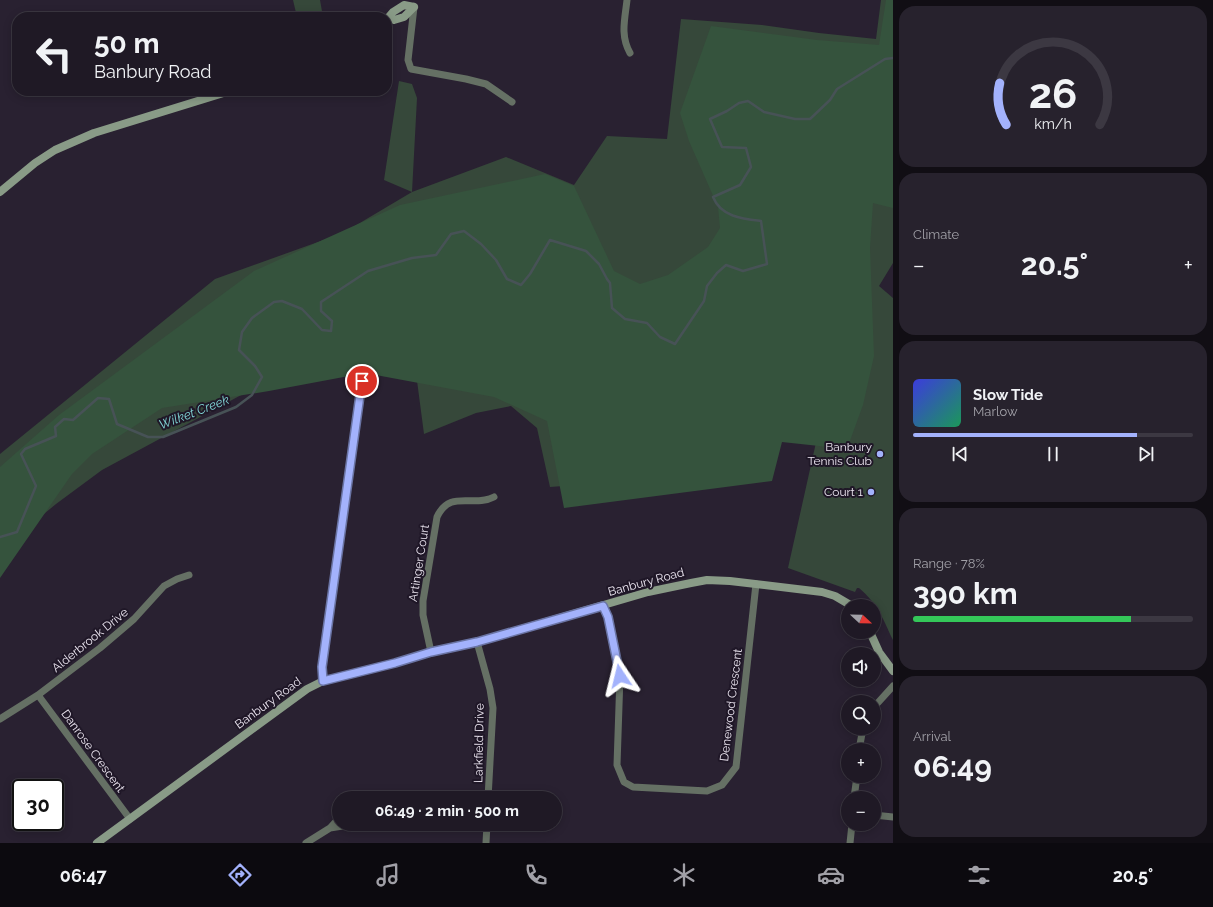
<!DOCTYPE html>
<html lang="en">
<head>
<meta charset="utf-8">
<style>
  body { margin:0; font-family:Raleway,sans-serif; background:#27222d; color:#f1f3f6; height:100vh; display:flex; flex-direction:column; font-size:15px; white-space:nowrap }
  * { box-sizing:border-box; margin:0 }
  p { font-size:13px; color:#a1a0a7 }
  .icon { flex:none; width:22px; height:22px; fill:none; stroke:currentColor; stroke-width:2; stroke-linecap:round; stroke-linejoin:round }
  .map { position:relative; flex:1; overflow:hidden }
  .panel { display:flex; flex-direction:column; gap:6px; padding:6px; background:#110e14; width:320px }
  .panel>* { flex:none }
  .hud { position:absolute; left:12px; top:12px; width:380px; height:84px; border-radius:16px; box-shadow:0 2px 10px #0003,0 0 0 1px #3c3842; background:#1f1925; color:#f1f3f6; overflow:hidden }
  .needle { width:26px; rotate:112deg }
  .controls { position:absolute; left:841px; top:599px; display:grid; gap:8px }
  .controls a { display:grid; place-items:center; width:40px; height:40px; border-radius:50%; background:#1f1925; box-shadow:0 2px 10px #0003,0 0 0 1px #3c3842; font-size:20px }
  .speed { position:absolute; left:12px; top:779px; display:flex; gap:8px; font-size:20px; font-weight:700; text-align:center }
  .speed>* { display:grid; place-content:center; width:52px; height:52px; border-radius:50%; background:#1f1925; box-shadow:0 2px 10px #0003,0 0 0 1px #3c3842; line-height:1 }
  .speed .limit { border:2px solid #111; border-radius:6px; background:#fff; color:#111 }
  .pin { position:absolute; display:grid; place-items:center; width:34px; height:34px; color:#fff; margin:-17px; border:2px solid #fff; border-radius:50%; box-shadow:0 1px 4px #0007 }
  .me { position:absolute; width:44px; margin:-22px; rotate:350deg; stroke-linejoin:round; filter:drop-shadow(0 0 3px #0008) }
  .turn { display:flex; align-items:center; gap:14px; height:84px; padding:0 16px; font-size:18px }
  .turn .icon { width:52px; height:52px; stroke-width:2.5 }
  .turn b { display:block; font-size:28px; line-height:34px }
  .big { font-size:30px; font-weight:700; line-height:1.1 }
  .panel .tile { flex:1; display:flex; flex-direction:column; justify-content:center; gap:6px; min-width:0; padding:0 14px; border-radius:16px; background:#27222d }
  .panel .dial { align-items:center; gap:0 }
  .dial svg { height:104px; overflow:visible; fill:none; stroke:#3c3842; stroke-width:7; stroke-linecap:round; text-anchor:middle }
  .dial text { fill:#f1f3f6; stroke:none }
  .song { display:flex; align-items:center; gap:12px }
  .cover { width:48px; height:48px; border-radius:6px; background:linear-gradient(135deg,hsl(240 70% 55%),hsl(150 70% 35%)) }
  .played { height:4px; border-radius:2px; background:linear-gradient(90deg,#a3b2fc 80%,#3c3842 80%) }
  .keys { display:flex; justify-content:space-around; direction:ltr }
  .heat { display:flex; justify-content:space-between; align-items:center; font-size:22px; direction:ltr }
  .charge { height:6px; border-radius:3px; background:linear-gradient(90deg,#34c759 78%,#3c3842 0) }
  .trip { position:absolute; left:332px; top:791px; width:230px; height:40px; border-radius:20px; background:#1f1925; box-shadow:0 2px 10px #0003,0 0 0 1px #3c3842; font-weight:700; line-height:40px; text-align:center }
  .menu { display:flex; height:64px; justify-content:space-around; align-items:center; background:#0c0a0f; color:#a1a0a7 }
  .menu .icon { width:28px; height:28px }
  .menu .active { color:#a3b2fc }
  .menu b { font-size:18px; color:#f1f3f6 }
  main { display:flex; flex:1; min-height:0 }
  .map>svg:first-child { display:block }
  .green { fill:#36483a }
  .forest { fill:#35533d }
  .lines { fill:none; stroke-linecap:round; stroke-linejoin:round }
  .stream { stroke:#475256; stroke-width:2.5 }
  .street { stroke:#657064; stroke-width:7 }
  .secondary { stroke:#899b87; stroke-width:8 }
  .route-casing { stroke:#6a74a4; stroke-width:10 }
  .route { stroke:#a3b2fc; stroke-width:7 }
  .poi-dot { fill:#a3b2fc; stroke:#1f1727; stroke-width:1.5 }
  .labels { text-anchor:middle; dominant-baseline:central; stroke-width:4; stroke-linejoin:round; paint-order:stroke }
  .poi-label { font-size:12px; fill:#ece6f1; stroke:#1f1727; text-anchor:end }
  .street-label { font-size:12px; fill:#ece6f1; stroke:#1f1727 }
  .water-label { font-size:13px; font-style:italic; fill:#80d5d5; stroke:#1f1727 }
</style>
</head>
<body>
<main>
<div class="map">
<svg width="893" height="843" viewBox="0 0 893 843">
  <rect width="100%" height="100%" fill="#292131"/>
  <path class="green" d="M293,0h27l3,17h-26z
    M881,0h12v263l-14,23 14,12v342c-10,-21 -15,-36 -34,-52h-2l-2,4 -67,-24 29,-130 -97,1 -91,42 -79,6 -13,-59 -26,-22 -35,7 -52,21 -8,-61 -26,-28 -134,42 -154,83 -46,34 -56,46v-96l215,-175 128,-46 69,-41 -28,-12 15,-99 13,3 5,14 -5,94 94,-35 68,28 33,-49 60,3 14,-120 81,6 57,8 57,6z"/>
  <path class="forest" d="M886,0h7v208l-20,-5 -3,45 4,108 -11,49 -16,44 -65,-7 -10,39 -208,27 -17,-87 -53,-24 -129,-24 -96,18 -107,17 -70,46 -20,20 -72,104v-111l59,-52 195,-144 146,-66 145,-31 29,12 40,85 26,13 28,-9 40,-28 12,-19 -2,-21 -29,-66 -9,-28 31,-87 106,14 62,5z"/>
  <g class="lines">
    <path class="stream" d="M0,537l17,-5 19,-46 -15,-32 4,-5 31,-13 -1,-9 9,-8 9,1 25,-22 11,1 8,25 31,13h15l73,-30 16,-12 10,-18 -7,-11 -16,-16 3,-18 10,-14 22,-16 8,-1 20,8 20,21 9,1 1,-10 -11,-10v-9l47,-31 44,-13 24,-3 15,-21 13,-3 17,13 15,16 11,19 14,6 9,-11 20,-34 36,11 13,13 8,15 3,4 2,25 13,11 22,4 13,14 15,7 29,-43 3,-15 10,-13 9,-8 17,6 24,-7 -6,-43c-18,-2 -40,-4 -48,-24l27,-12 11,-18 -5,-19 -24,-1 -12,-28 17,-8 12,-8 9,-2 16,11 31,7h15l20,-19 7,-11 48,-30 8,-1"/>
    <path class="street" d="M627,0c-2,19 -7,35 3,53
      M414,7l-6,53 3,9 55,10 20,5 26,18
      M603,606l5,11 12,59 -3,89 7,17 9,5 74,4 15,-6 14,-18 20,-183
      M477,642l13,47 3,19 -5,90
      M431,652l-8,-37v-14l14,-84c13,-28 36,-9 57,-20
      M323,681l-1,-14 40,-286
      M38,695l92,124
      M874,707l19,-21
      M0,719l38,-24 62,-47 34,-29 30,-33 13,-7 12,-4
      M859,750l4,-22
      M854,798l3,-22
      M874,815l19,2
      M339,818l-9,10 25,-4
      M306,843l24,-15
      M486,843l1,-19
      M850,843l2,-19"/>
    <path class="secondary" d="M388,18l6,2 10,-3 10,-10
      M387,19l6,-7 11,-7 10,2
      M0,192l35,-29 20,-13 39,-17 136,-42
      M870,632l9,20 14,19
      M97,843l210,-154 16,-8 72,-18 36,-11 46,-10 171,-50 43,-9 16,-3 23,1 92,11 13,4 17,10"/>
  </g>
  <g class="lines">
    <g class="route-casing">
      <path id="route" d="M362,381l-40,286 1,14 72,-18 36,-11 46,-10 126,-36 5,11 12,59"/>
    </g>
    <use href="#route" class="route"/>
  </g>
  <g class="poi-dot">
    <circle cx="880" cy="454" r="4"/>
    <circle cx="871" cy="492" r="4"/>
  </g>
  <g class="labels">
    <g class="poi-label">
      <text x="872" y="447">Banbury<tspan x="872" dy="14">Tennis Club</tspan></text>
      <text x="863" y="492">Court 1</text>
    </g>
    <g class="street-label">
      <text transform="translate(419 563) rotate(-81)">Artinger Court</text>
      <text transform="translate(646 582) rotate(-15)">Banbury Road</text>
      <text transform="translate(90 640) rotate(-39)">Alderbrook Drive</text>
      <text transform="translate(268 703) rotate(-36)">Banbury Road</text>
      <text transform="translate(731 705) rotate(-83)">Denewood Crescent</text>
      <text transform="translate(479 743) rotate(-89)">Larkfield Drive</text>
      <text transform="translate(93 751) rotate(54)">Danrose Crescent</text>
    </g>
    <g class="water-label">
      <text transform="translate(194 412) rotate(-21)">Wilket Creek</text>
    </g>
  </g>
</svg>
<div class="controls">
<a><svg class="needle" viewBox="-14 -14 28 28"><path d="M0-13l5 13h-10z" fill="#e53935"/><path d="M0 13l5-13h-10z" fill="#a1a0a7"/></svg></a>
<a><svg class="icon" aria-label="sound" viewBox="0 0 24 24"><path d="M4 9h4l5-4v14l-5-4H4zM17 9q2 3 0 6"/></svg></a>
<a><svg class="icon" aria-label="search" viewBox="0 0 24 24"><circle cx="10" cy="10" r="6"/><path d="M15 15l6 6"/></svg></a>
<a>+</a>
<a>−</a>
</div>
<div class="speed"><div class="limit">30</div></div>
<div class="pin" style="left:362px;top:381px;background:#d93025"><svg class="icon" aria-label="arrive" viewBox="0 0 24 24"><path d="M6 21V4h12l-3 4 3 4H6"/></svg></div>
<svg class="me" style="left:620px;top:676px" viewBox="-20 -20 40 40"><path d="M0-17L14 15 0 8-14 15z" fill="#a3b2fc" stroke="#fff" stroke-width="4"/></svg>
<div class="trip">06:49 · 2 min · 500 m</div>
<div class="hud">
<div class="turn"><svg class="icon" aria-label="left" viewBox="0 0 24 24"><path d="M17 20v-9H6M10 6l-5 5 5 5"/></svg><div><b>50 m</b>Banbury Road</div></div>
</div>
</div>
<section class="panel">
<div class="tile dial"><svg viewBox="0 0 100 80">
<path d="M14 69A42 42 0 1 1 86 69"/>
<path d="M14 69A42 42 0 0 1 9 37" stroke="#a3b2fc"/>
<text x="50" y="56" font-size="32" font-weight="700">26</text>
<text x="50" y="72" font-size="11">km/h</text>
</svg></div>
<div class="tile"><p>Climate</p>
<div class="heat"><a>−</a><b class="big">20.5°</b><a>+</a></div>
</div>
<div class="tile">
<div class="song"><i class="cover"></i><div><b>Slow Tide</b><p>Marlow</p></div></div>
<div class="played"></div>
<div class="keys"><svg class="icon" aria-label="previous" viewBox="0 0 24 24"><path d="M18 5L8 12l10 7zM5 5v14"/></svg><svg class="icon" aria-label="pause" viewBox="0 0 24 24"><path d="M8 5v14M16 5v14"/></svg><svg class="icon" aria-label="next" viewBox="0 0 24 24"><path d="M6 5l10 7-10 7zM19 5v14"/></svg></div>
</div>
<div class="tile"><p>Range · 78%</p><b class="big">390 km</b><div class="charge"></div></div>
<div class="tile"><p>Arrival</p><b class="big">06:49</b></div>
</section>
</main>
<nav class="menu">
<b>06:47</b>
<svg class="icon active" aria-label="directions" viewBox="0 0 24 24"><path d="M12 3l9 9-9 9-9-9zM9 14v-3h6M13 9l2 2-2 2"/></svg>
<svg class="icon" aria-label="music" viewBox="0 0 24 24"><path d="M9 18V5l10-2v13"/><circle cx="6" cy="18" r="3"/><circle cx="16" cy="16" r="3"/></svg>
<svg class="icon" aria-label="phone" viewBox="0 0 24 24"><path d="M5 4h4l2 5-3 2q2 4 5 5l2-3 5 2v4C11 20 4 13 5 4z"/></svg>
<svg class="icon" aria-label="climate" viewBox="0 0 24 24"><path d="M12 3v18M4 7l16 10M4 17L20 7"/></svg>
<svg class="icon" aria-label="car" viewBox="0 0 24 24"><path d="M5 17H2v-5l4-1 3-4h7l3 4 3 1v5h-3M9 17h6M6 11h13"/><circle cx="7" cy="17" r="2"/><circle cx="17" cy="17" r="2"/></svg>
<svg class="icon" aria-label="filters" viewBox="0 0 24 24"><path d="M4 7h16M4 17h16"/><circle cx="9" cy="7" r="2"/><circle cx="15" cy="17" r="2"/></svg>
<b>20.5°</b>
</nav>
</body>
</html>
